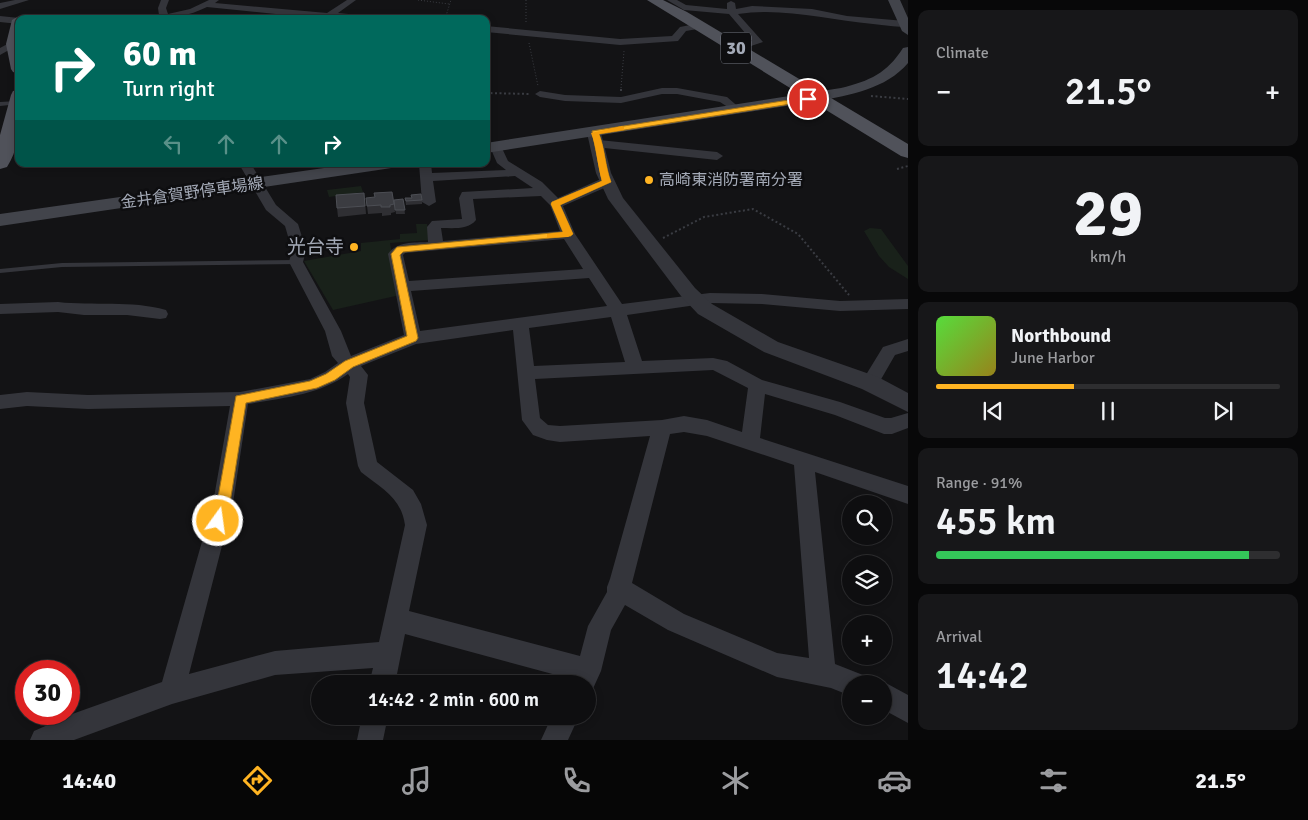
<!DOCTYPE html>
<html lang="en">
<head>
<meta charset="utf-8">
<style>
  body { margin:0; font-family:Signika,"Noto Sans JP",sans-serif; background:#171719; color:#f1f3f6; height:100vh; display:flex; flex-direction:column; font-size:19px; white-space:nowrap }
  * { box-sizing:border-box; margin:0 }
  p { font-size:16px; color:#9b9c9f }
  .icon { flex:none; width:28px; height:28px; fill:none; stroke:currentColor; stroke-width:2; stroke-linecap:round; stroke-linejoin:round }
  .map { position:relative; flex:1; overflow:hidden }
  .drawer { display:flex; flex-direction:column; gap:10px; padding:10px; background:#080809; width:400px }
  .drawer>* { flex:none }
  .banner { position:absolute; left:15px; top:15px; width:475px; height:152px; border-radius:10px; box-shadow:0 2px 8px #0003,0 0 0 1px #2e2e30; background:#00695c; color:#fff; overflow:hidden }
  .tools { position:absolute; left:842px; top:495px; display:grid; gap:10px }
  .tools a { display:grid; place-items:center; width:50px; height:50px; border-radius:50%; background:#0e0e10; box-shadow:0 2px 8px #0003,0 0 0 1px #2e2e30; font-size:25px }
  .speed { position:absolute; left:15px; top:660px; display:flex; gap:10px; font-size:25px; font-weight:700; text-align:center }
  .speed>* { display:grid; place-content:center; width:65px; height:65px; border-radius:50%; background:#0e0e10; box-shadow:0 2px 8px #0003,0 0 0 1px #2e2e30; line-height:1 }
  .speed .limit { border:8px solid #d22; background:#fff; color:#111 }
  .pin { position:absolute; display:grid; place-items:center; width:42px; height:42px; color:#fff; margin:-21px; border:2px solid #fff; border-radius:50%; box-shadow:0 1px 5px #0007 }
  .me { position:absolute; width:55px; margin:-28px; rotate:14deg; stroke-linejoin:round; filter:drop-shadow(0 0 4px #0008) }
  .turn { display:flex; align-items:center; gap:18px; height:105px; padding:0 25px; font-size:22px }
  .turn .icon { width:65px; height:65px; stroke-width:2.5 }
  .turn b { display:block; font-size:35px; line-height:42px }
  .lanes { display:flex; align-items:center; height:48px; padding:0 25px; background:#0003; justify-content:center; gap:25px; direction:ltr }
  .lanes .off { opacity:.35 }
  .big { font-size:38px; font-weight:600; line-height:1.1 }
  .drawer .card { flex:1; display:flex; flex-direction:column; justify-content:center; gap:8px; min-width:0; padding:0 18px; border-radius:10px; background:#171719 }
  .drawer .dial { align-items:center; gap:0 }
  .dial b { font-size:65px; line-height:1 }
  .song { display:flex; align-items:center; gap:15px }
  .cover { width:60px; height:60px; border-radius:8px; background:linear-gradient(135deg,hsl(110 70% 55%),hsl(50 70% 35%)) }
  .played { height:5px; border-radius:2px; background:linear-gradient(90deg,#ffb422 40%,#2e2e30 40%) }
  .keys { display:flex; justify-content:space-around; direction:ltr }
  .heat { display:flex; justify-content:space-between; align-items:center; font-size:28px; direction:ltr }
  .charge { height:8px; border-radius:4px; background:linear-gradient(90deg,#34c759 91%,#2e2e30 0) }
  .trip { position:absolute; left:311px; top:675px; width:285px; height:50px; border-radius:25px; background:#0e0e10; box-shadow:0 2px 8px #0003,0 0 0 1px #2e2e30; font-weight:600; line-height:50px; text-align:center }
  .dock { display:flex; height:80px; justify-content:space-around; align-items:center; background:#060606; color:#9b9c9f }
  .dock .icon { width:35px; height:35px }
  .dock .current { color:#ffb422 }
  .dock b { font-size:22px; color:#f1f3f6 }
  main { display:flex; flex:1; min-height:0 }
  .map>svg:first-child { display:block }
  .green { fill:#19211a }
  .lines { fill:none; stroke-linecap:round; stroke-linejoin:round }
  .path-far1 { stroke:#3a3c42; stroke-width:1; stroke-dasharray:1 2; stroke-linecap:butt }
  .path { stroke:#3a3c42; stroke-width:2; stroke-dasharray:2 2.5; stroke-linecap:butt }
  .service { fill:#34353b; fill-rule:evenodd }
  .minor { fill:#34353b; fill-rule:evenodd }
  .tertiary { fill:#34353b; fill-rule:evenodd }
  .secondary { fill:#42444b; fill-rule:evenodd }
  .primary { fill:#50525a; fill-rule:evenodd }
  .wall { fill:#2f2f33 }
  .building { fill:#3b3c41; stroke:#4c4e54 }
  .route { fill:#ffb422; stroke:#a67516 }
  .slow { fill:#f59e0b }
  .poi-dot { fill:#ffb422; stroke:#0e0e10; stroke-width:2 }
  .labels { text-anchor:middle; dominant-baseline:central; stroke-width:5; stroke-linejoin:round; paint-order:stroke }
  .far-poi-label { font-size:16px; fill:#a4aab7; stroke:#0e0e10; text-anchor:start }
  .far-street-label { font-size:16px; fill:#a4aab7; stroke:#0e0e10 }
  .shield { fill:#0e0e10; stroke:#777b85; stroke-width:1 }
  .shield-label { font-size:18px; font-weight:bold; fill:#a4aab7 }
  .poi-label { font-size:19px; fill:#a4aab7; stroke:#0e0e10; text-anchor:end }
</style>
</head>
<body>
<main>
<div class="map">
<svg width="908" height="740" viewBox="0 0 908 740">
  <rect width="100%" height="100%" fill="#131315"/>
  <path class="green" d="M361,186l2,6 -34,5 -2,-7z
    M416,224h11l3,16 -40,3 10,52 -67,15 -29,-49 57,-10v-8l39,-4v-5l17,-1z
    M870,228l11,1 27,37v13l-19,-12 -10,-11 -15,-25z"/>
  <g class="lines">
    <path class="path-far1" d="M418,0l31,4
      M526,0v23
      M445,19l6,-19
      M529,43l9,43
      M621,88l3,-37"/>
    <path class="path" d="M621,91v-4
      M486,93l44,1
      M871,96l37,3
      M897,169l11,-3
      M663,238l41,-21 49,-8 45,25 51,61"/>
    <path class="service" d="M0,102l17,-1 2,1v2l-19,2z
      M296,260l4,2 -1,2 -237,3 -62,6v-4l62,-6z"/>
    <path class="minor" d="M15,0h14l-29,9v-6z
      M161,0h8l-3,8 2,6 22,-5 19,-9h10l-4,3 112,10 20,-13h9l-18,13 31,3 4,3h-49l-117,-12c-18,9 -37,12 -57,12l9,-4 -1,-7z
      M667,0h10l9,5 41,4v-6l4,-2 4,2 1,6 16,-3 60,3 35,7 58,5 3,1v4c-11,2 -24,-1 -35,-2 -45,-4 -90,-17 -135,-10l25,28 -27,9 -5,-3 2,-2 19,-5 -23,-27 -45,-4z
      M0,16l19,2 1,1h-1v5l-19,-2z
      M45,16h34l4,3h-42z
      M700,23l3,1v4l-17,3 -8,10 -58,4 -134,-13v-6l134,13 52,-3 8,-9z
      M13,41l3,1v4l-16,9v-7z
      M662,88h15l50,9 15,13 -5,3 -17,-11 -43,-8h-15l-41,9 -56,-2 -25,-4 -5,-3 5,-3 25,4 56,2z
      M599,140l118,12 6,4 -6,4 -122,-13 -2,-3 2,-3z
      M496,143l4,1 8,17 34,21 16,16 43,-19h10l1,3 -1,3 -48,21 12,28 47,70 88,-11 52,1 78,7 68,-2v10l-68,2 -78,-7 -52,-1 -83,12 15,46 71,-3 14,3 35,19 78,22 45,16h6l17,-5v15l-16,6h-8l-49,-19 -70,-21 -5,44 148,48v18l-93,-32 20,192 28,11 4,9h-16v12l-20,-8 -54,-11 -109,-47 -43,-25 -14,25 -10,41 -10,22 -3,1v-10h-19l2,-5 -166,-45 -10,50h-26l4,-16 -98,7 -103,29 -98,36h-44l4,-9 41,-18 87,-31 51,-179 17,-97 -142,3 -61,-3 -27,3v-14l27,-3 61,3 152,-3 70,-13 15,-7 13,-9 -6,-7 -7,-25 -36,-69 3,-12 -7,-24 -19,-16 -27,-46h12l25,41 22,19 8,26 -3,12 38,69 10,25 53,-21 -16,-81c9,-13 26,-11 40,-12l-1,-15 5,-6 30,-2 -3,-21 3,-6 71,-4 -18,-12 -82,5 3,21 -7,4 -7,-4 -3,-38h12l1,9 74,-3 -9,-7 -7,-16zM541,196l9,9 10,26 -117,10 -2,-13c12,0 27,2 35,-8l-3,-21zM564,239l19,30 -174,12 -6,-26 2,-2zM589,278l18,28 -187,25 -9,-40zM611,317l14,45 -91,4 -5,-38zM513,330l9,90 11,15 14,5 13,2 90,-6 -40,143 -3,8v5l-19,34 -8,30 -171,-45 18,-86 -6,-21 -8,-14 -36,-28 -13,-59 4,-28 -7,-9 55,-22zM713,370l35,18 -6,44 -35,-12 -23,-4 -22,4 -102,6 -12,-1 -8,-7 -5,-39zM348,374l2,3 -4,26 12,63 3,6c21,17 40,25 44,53l-26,117 -104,9 -86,23 44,-171 15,-99c34,-6 71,-9 100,-30zM684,432l23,4 87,29 15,193 -32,-5 -93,-39 -52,-31 38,-149z
      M58,302c35,4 73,-2 108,8l2,4 -2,4 -6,1 -33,-4h-43l-26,-3 -58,2v-10z
      M908,339v12l-13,4 -19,33 -6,2 -6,-2 -3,-5 22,-36z
      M884,682l24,13v28l-24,-13v-26h-4z
      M362,716h26l-5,24h-26z
      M552,716h27l-11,24h-27z"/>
    <path class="tertiary" d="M594,129l7,4 10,40 12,25 72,90 17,16 66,38 100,35 30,16v19l-46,-23 -98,-37 -66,-38 -17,-18 -73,-97 -12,-26 -9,-40z"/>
    <path class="secondary" d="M888,0h12l8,18v17l-6,-4z
      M908,47v16c-22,26 -58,32 -90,38l-332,52v-10l355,-55c29,-7 46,-15 62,-40z
      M352,164h41l-2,4 -6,1 -385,57v-12z"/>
    <path class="primary" d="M647,0h16l24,12 221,132v14l-7,-2z
      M19,16l6,3h-6v55l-6,-2 -2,-3 -5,-25 6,-24z
      M19,90c0,25 3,55 -12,77l-7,2v-34l11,-40 2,-4z"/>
  </g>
  <path class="wall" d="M366,198l28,6 1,8 -4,1v2l-9,1v-3l-14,1z
    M405,198l17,2v4l-16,1z
    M403,199l2,15h-9l-2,-14z
    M365,201l1,13 -28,3 -1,-9z"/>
  <path class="building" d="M392,192l2,12 -4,1v2h-9v-2l-14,1 -1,-8 9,-1 -1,-4z
    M364,193l1,13 -28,2 -1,-13z
    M421,194l1,6 -16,1 -1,-3h7l-1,-3z
    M403,199l2,11h-10l-1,-10z"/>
  <path class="route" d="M808,97l3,2 -1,2 -211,33c6,15 6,32 12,48l-51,23 13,29 -2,2 -168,16 -3,3 18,83 -2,3 -63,26 -18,13 -18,8 -71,15 -16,100 -7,23 -5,2 -5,-2 -2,-5 6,-18 19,-107 74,-15 16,-7 19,-13 62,-25 -16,-82 6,-7 166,-15 -12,-28 1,-2 50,-21 -10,-50z"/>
  <path class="slow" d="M622,126l2,1v3l-25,4c6,15 6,32 12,48l-51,23 13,29 -5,3 -21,1v-4l16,-2 -12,-28 1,-2 50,-21c-5,-16 -5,-33 -11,-48z"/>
  <g class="poi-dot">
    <circle cx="649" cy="180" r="5"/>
    <circle cx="354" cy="247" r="5"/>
  </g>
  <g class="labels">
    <g class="far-poi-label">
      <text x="659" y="180">高崎東消防署南分署</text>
    </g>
    <g class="far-street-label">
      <text transform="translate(192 193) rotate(-8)">金井倉賀野停車場線</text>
    </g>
    <rect class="shield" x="721" y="32.5" width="30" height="31" rx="4"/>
    <g class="shield-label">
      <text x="736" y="48">30</text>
    </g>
    <g class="poi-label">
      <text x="344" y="247">光台寺</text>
    </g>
  </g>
</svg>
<div class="tools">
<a><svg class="icon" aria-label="search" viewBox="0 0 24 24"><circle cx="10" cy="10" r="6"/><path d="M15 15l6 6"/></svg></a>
<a><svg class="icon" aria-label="layers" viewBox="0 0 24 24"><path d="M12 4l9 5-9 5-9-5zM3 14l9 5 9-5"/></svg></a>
<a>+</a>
<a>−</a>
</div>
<div class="speed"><div class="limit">30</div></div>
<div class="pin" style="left:808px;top:99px;background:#d93025"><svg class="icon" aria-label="arrive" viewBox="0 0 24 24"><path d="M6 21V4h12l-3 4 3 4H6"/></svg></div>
<svg class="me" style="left:218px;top:521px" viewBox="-20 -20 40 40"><circle r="17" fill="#ffb422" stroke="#fff" stroke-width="3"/><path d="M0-11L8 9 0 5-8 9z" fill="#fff"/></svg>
<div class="trip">14:42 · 2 min · 600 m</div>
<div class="banner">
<div class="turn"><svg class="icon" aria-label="right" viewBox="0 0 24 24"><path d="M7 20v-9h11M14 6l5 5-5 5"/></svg><div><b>60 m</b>Turn right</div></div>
<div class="lanes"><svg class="icon off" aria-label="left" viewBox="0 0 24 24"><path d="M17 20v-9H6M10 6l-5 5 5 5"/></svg><svg class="icon off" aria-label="ahead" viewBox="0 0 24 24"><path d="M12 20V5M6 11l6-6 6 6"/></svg><svg class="icon off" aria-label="ahead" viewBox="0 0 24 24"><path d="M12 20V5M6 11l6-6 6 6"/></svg><svg class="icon" aria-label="right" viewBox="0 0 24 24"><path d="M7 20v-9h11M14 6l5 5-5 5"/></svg></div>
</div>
</div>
<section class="drawer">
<div class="card"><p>Climate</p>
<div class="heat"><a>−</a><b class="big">21.5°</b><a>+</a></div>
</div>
<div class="card dial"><b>29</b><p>km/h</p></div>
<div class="card">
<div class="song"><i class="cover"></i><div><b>Northbound</b><p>June Harbor</p></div></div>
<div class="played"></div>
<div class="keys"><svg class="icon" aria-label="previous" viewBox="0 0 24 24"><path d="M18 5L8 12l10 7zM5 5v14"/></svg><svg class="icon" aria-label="pause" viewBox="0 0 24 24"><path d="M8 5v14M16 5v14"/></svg><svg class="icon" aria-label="next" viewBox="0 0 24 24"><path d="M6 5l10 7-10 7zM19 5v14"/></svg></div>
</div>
<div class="card"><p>Range · 91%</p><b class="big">455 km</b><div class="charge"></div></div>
<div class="card"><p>Arrival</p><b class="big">14:42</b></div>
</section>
</main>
<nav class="dock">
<b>14:40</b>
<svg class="icon current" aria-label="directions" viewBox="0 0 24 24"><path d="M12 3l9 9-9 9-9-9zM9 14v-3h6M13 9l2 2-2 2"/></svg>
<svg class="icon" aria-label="music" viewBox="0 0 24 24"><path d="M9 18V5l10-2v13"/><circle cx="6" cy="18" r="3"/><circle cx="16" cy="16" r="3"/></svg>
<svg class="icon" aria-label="phone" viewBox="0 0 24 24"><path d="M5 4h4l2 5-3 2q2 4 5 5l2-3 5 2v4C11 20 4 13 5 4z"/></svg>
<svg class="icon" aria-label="climate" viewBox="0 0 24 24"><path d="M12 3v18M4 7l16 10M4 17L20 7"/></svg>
<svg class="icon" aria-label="car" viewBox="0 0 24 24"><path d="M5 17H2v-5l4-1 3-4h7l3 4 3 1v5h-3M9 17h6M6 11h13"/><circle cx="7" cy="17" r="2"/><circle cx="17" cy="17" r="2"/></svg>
<svg class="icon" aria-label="filters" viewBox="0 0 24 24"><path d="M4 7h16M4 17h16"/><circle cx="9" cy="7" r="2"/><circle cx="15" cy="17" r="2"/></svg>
<b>21.5°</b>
</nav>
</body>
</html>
